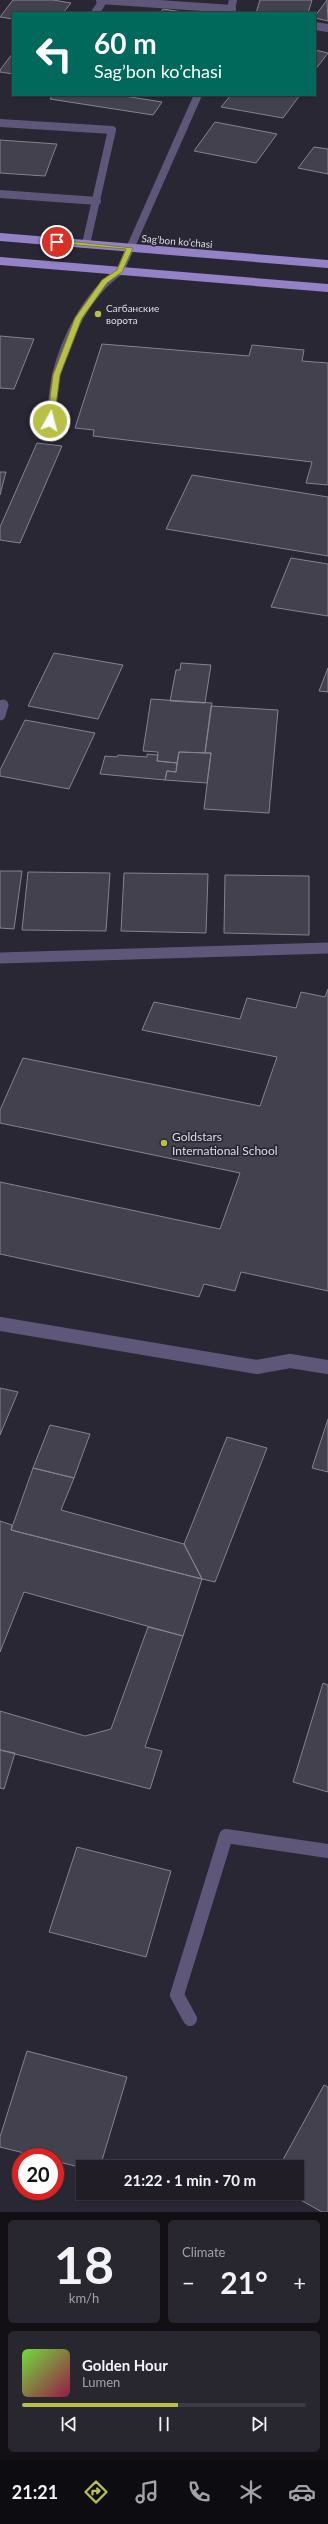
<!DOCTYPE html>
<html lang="en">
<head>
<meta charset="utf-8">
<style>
  body { margin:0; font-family:Lato,sans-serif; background:#28262f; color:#f1f3f6; height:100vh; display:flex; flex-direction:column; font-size:15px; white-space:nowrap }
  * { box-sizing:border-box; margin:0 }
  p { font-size:13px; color:#a2a2a7 }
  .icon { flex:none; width:22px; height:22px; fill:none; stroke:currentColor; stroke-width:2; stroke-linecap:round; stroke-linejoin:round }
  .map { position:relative; height:2212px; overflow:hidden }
  .drawer { display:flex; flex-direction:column; gap:8px; padding:8px; background:#121015; flex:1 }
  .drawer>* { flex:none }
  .guide { position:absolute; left:12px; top:12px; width:304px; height:84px; border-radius:0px; box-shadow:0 1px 3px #0004,0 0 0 1px #3d3b44; background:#00695c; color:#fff; overflow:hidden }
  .speed { position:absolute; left:12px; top:2148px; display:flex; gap:8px; font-size:20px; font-weight:700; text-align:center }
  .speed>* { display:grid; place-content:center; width:52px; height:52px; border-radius:50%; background:#201d27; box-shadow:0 1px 3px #0004,0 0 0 1px #3d3b44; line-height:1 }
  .speed .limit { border:6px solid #d22; background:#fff; color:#111 }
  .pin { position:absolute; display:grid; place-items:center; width:34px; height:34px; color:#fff; margin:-17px; border:2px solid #fff; border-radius:50%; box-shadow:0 1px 4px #0007 }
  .me { position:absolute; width:44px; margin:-22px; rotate:7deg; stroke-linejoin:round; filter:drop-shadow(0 0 3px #0008) }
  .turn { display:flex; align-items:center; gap:14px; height:84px; padding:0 16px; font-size:18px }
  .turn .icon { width:52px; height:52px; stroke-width:2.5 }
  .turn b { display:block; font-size:28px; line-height:34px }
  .big { font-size:30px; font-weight:700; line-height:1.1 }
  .drawer .widget { flex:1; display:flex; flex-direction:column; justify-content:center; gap:6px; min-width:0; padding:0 14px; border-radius:6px; background:#28262f }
  .drawer .dial { align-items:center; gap:0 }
  .dial b { font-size:52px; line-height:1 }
  .song { display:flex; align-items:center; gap:12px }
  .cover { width:48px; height:48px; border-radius:6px; background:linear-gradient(135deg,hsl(100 70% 55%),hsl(340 70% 35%)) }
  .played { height:4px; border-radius:2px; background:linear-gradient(90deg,#b9c046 55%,#3d3b44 55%) }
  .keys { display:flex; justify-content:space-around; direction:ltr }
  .heat { display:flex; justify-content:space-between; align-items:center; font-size:22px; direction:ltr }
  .drawer .tiles { flex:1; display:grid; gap:8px; grid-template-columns:1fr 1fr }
  .widget:last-child { grid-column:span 2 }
  .trip { position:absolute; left:76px; top:2160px; width:228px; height:40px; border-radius:0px; background:#201d27; box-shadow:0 1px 3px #0004,0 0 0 1px #3d3b44; font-weight:700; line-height:40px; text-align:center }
  .dock { display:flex; height:64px; justify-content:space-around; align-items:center; background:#0d0c10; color:#a2a2a7 }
  .dock .icon { width:28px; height:28px }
  .dock .active { color:#b9c046 }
  .dock b { font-size:18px; color:#f1f3f6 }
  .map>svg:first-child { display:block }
  .building { fill:#44414f; stroke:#858291 }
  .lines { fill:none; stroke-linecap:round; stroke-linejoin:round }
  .lane-far1 { stroke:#5f5779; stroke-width:8 }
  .lane { stroke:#5f5779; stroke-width:11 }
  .street-far2 { stroke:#5f5779; stroke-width:8 }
  .street-far1 { stroke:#5f5779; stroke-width:11 }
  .street { stroke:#5f5779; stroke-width:14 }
  .primary { stroke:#9482c8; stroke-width:8 }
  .route { fill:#b9c046; stroke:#787d2e }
  .poi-dot { fill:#b9c046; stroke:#2a2734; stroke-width:1.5 }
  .labels { text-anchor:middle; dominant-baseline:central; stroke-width:3.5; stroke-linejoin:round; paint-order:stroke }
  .far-street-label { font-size:10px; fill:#dfdee6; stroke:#2a2734 }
  .far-poi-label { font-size:10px; fill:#dfdee6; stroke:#2a2734; text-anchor:start }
  .poi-label { font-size:12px; fill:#dfdee6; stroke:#2a2734; text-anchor:start }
</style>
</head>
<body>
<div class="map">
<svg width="328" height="2212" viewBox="0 0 328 2212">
  <rect width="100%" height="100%" fill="#2a2734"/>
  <path class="building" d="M13,0h40l18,3 -8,10h-50v6l-13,-2z
    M260,0h52l-4,13h-52z
    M327,0l1,21 -13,-3v-2z
    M163,9l26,4h-29z
    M315,50l13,3 -13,17z
    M13,53v21l-13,-2v-2z
    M53,95h65l44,7 -9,13 -103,-16z
    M231,95h69l-17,23 -62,-11z
    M215,122l62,12 -21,29 -62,-12z
    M0,140l57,4 -12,32 -45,-3z
    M314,147l14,2v25l-30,-6z
    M0,336l34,3 -20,50 -14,-1z
    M102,344l147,12 3,-11 52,5 -2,11 26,2v122l-22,-2 6,-21 -219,-26 1,-6 -19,-2z
    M37,443l25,3 -42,97 -20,-3v-13z
    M0,472h6l-6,23z
    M192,475l136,22v59l-162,-27z
    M291,558l37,6v52l-57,-9z
    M54,653l69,12 -25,54 -70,-13z
    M181,663l30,2 -6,38 -35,-2 6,-31h4z
    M328,668v24l-9,-1z
    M151,699l61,4 -7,50 -26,-1 -2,11 -20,-2 1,-9 -15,-1z
    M211,706l67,4 -9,103 -65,-4 7,-56h-6z
    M25,720l70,13 -26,56 -69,-13v-6z
    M179,752l32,1 -4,30 -42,-3 2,-9 9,1z
    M147,754l11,1 -1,6 20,2 -1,9 -9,-1 -2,9 -65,-6 5,-18 12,1 1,-2 29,2z
    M0,871h22l-8,58 -14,-1z
    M28,872l82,1 -4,58 -84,-1z
    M124,873l84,1 -2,59 -85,-2z
    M225,875l84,1v59l-85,-2z
    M328,989v302l-87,-19 -6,19 -31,-7 -5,13 -199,-43v-72l220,47 20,-56 -240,-50v-13l23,-52 237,48 17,-49 -135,-27 12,-28 86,17 7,-21 49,10 5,-16 24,5z
    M0,1388l18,4 -18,43z
    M328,1419v53l-16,-4z
    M50,1425l40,9 -16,44 -41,-10z
    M227,1437l40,11 -52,134 -13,-3 -18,-35z
    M33,1468l41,10 -13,32 123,34 18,35 -191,-49z
    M0,1521l12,4 -1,5 191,49 -19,57 -159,-44 -24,60z
    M148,1627l35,9 -38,111 17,4 -12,38 -150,-39v-39l85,25 26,-7z
    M323,1683l5,2v107l-35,-10z
    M0,1750l15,3 -11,36 -4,-1z
    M77,1847l94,24 -25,86 -97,-25z
    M27,2051l100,26 -27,90 -17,1 -28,-7v-4h-15l-40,-10v-10z
    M324,2085l4,2v125h-6l-34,-19h9v-26h-18z"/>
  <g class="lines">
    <path class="lane-far1" d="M100,0l132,9
      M95,13l8,-12
      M0,123l112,7 -26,114
      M0,194l97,7
      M50,421c2,-15 3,-31 6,-46 9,-37 32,-82 64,-104"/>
    <path class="lane" d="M0,715l3,-10"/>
    <path class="street-far2" d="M230,13l3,-13
      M315,26l13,2
      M120,271l78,-176"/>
    <path class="street-far1" d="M0,958l328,-10"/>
    <path class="street" d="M0,1324l257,43 33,-6 38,6
      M190,2019l-13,-24 49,-159 102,15"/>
    <path class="primary" d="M0,237l328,27
      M0,261l328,27"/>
  </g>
  <path class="route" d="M57,240l76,8 -11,24 -15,11 -25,35 -22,57 -6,46 -4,2 -3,-2 6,-46 22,-57 27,-38 15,-10 9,-21 -71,-6z"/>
  <g class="poi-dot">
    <circle cx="98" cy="314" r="4"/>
    <circle cx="164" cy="1143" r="4"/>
  </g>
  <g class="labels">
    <g class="far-street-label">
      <text transform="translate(177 241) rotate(5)">Sag’bon ko’chasi</text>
    </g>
    <g class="far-poi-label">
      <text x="106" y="308">Сагбанские<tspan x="106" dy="12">ворота</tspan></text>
    </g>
    <g class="poi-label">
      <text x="172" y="1136">Goldstars<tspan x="172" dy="14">International School</tspan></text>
    </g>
  </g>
</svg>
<div class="speed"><div class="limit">20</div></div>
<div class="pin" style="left:57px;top:242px;background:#d93025"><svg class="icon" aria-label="arrive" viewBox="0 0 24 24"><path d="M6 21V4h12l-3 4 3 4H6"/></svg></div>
<svg class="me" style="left:50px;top:421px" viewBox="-20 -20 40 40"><circle r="17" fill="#b9c046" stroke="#fff" stroke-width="3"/><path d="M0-11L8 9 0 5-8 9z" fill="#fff"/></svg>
<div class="trip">21:22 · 1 min · 70 m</div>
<div class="guide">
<div class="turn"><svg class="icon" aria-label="left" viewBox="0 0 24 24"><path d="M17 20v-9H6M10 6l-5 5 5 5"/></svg><div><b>60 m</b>Sag’bon ko’chasi</div></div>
</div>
</div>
<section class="drawer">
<div class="tiles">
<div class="widget dial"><b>18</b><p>km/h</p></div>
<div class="widget"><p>Climate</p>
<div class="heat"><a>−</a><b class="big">21°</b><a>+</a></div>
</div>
<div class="widget">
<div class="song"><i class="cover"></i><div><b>Golden Hour</b><p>Lumen</p></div></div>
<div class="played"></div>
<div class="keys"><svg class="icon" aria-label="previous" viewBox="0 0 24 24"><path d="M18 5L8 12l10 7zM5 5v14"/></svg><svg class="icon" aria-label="pause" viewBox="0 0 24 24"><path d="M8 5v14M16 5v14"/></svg><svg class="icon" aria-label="next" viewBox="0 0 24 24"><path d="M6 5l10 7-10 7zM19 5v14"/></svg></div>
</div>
</div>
</section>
<nav class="dock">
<b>21:21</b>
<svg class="icon active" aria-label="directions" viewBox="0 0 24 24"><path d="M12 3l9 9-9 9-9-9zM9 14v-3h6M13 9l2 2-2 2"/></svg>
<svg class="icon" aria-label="music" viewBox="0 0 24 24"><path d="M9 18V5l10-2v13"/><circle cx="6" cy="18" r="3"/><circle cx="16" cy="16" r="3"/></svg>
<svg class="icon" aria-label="phone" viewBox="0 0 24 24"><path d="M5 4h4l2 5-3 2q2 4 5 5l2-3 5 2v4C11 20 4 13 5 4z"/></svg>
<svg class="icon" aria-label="climate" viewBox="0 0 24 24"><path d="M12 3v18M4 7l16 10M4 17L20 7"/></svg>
<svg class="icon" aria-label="car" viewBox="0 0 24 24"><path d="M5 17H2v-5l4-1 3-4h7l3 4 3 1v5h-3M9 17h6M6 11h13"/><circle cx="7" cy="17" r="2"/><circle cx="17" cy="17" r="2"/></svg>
</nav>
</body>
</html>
